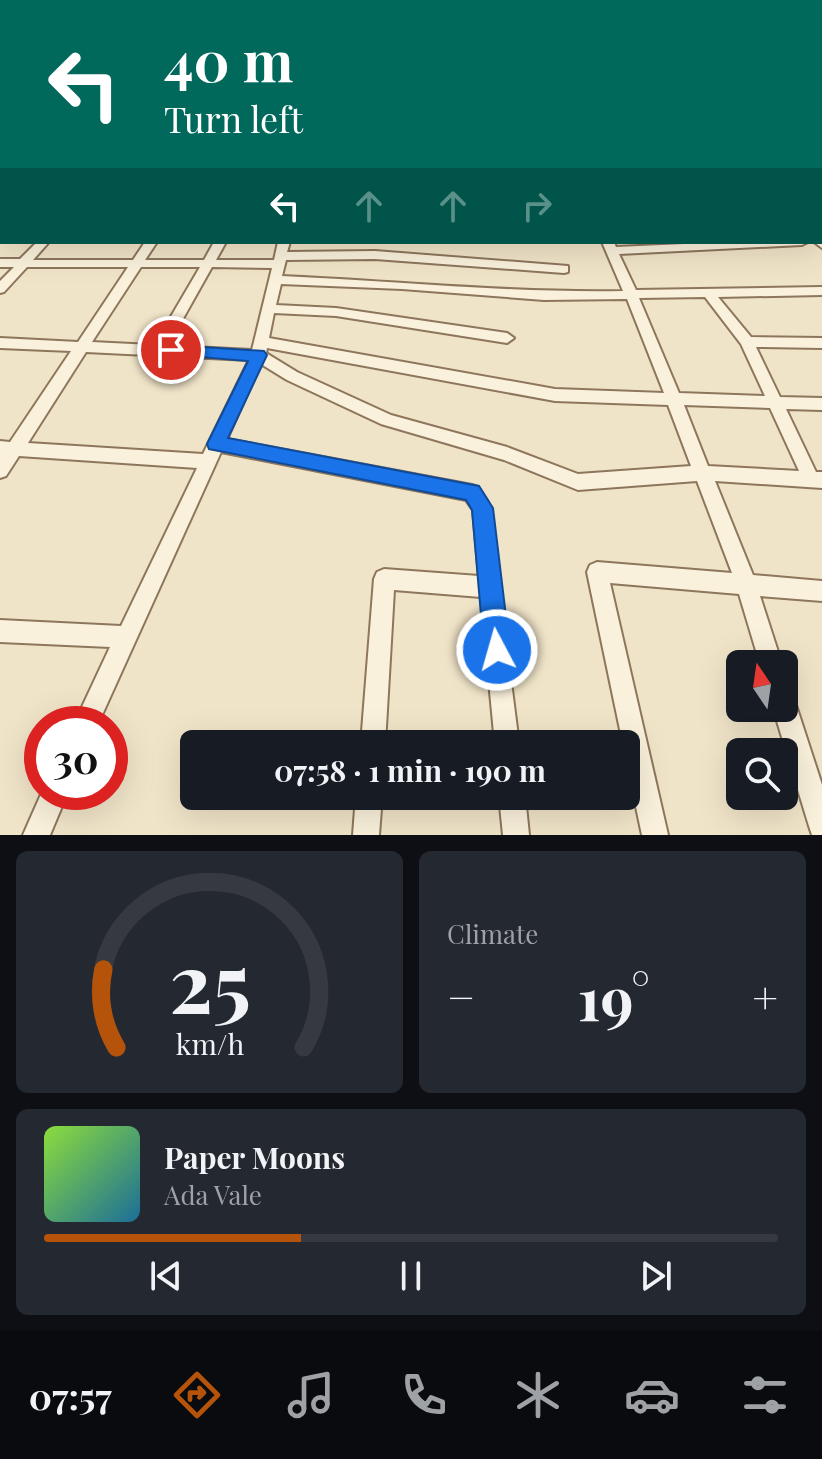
<!DOCTYPE html>
<html lang="en">
<head>
<meta charset="utf-8">
<style>
  body { margin:0; font-family:"Playfair Display",serif; background:#242831; color:#f1f3f6; height:100vh; display:flex; flex-direction:column; font-size:30px; white-space:nowrap }
  * { box-sizing:border-box; margin:0 }
  p { font-size:26px; color:#9ea1a6 }
  .icon { flex:none; width:44px; height:44px; fill:none; stroke:currentColor; stroke-width:2; stroke-linecap:round; stroke-linejoin:round }
  .map { position:relative; height:835px; overflow:hidden }
  .side { display:flex; flex-direction:column; gap:16px; padding:16px; background:#0d0f14; flex:1 }
  .side>* { flex:none }
  .banner { position:absolute; left:0px; top:0px; width:822px; height:244px; box-shadow:0 8px 32px #0002; background:#00695c; color:#fff; overflow:hidden }
  .needle { width:52px; rotate:347deg }
  .fabs { position:absolute; left:726px; top:650px; display:grid; gap:16px }
  .fabs a { display:grid; place-items:center; width:72px; height:72px; border-radius:12px; background:#171b24; box-shadow:0 8px 32px #0002; font-size:40px }
  .speed { position:absolute; left:24px; top:706px; display:flex; gap:16px; font-size:40px; font-weight:700; text-align:center }
  .speed>* { display:grid; place-content:center; width:104px; height:104px; border-radius:50%; background:#171b24; box-shadow:0 8px 32px #0002; line-height:1 }
  .speed .limit { border:12px solid #d22; background:#fff; color:#111 }
  .pin { position:absolute; display:grid; place-items:center; width:68px; height:68px; color:#fff; margin:-34px; border:4px solid #fff; border-radius:50%; box-shadow:0 2px 8px #0007 }
  .me { position:absolute; width:88px; margin:-44px; rotate:354deg; stroke-linejoin:round; filter:drop-shadow(0 0 6px #0008) }
  .turn { display:flex; align-items:center; gap:28px; height:168px; padding:0 32px; font-size:36px }
  .turn .icon { width:104px; height:104px; stroke-width:2.5 }
  .turn b { display:block; font-size:56px; line-height:68px }
  .lanes { display:flex; align-items:center; height:76px; padding:0 32px; background:#0003; justify-content:center; gap:40px; direction:ltr }
  .lanes .off { opacity:.35 }
  .big { font-size:60px; font-weight:700; line-height:1.1 }
  .side .widget { flex:1; display:flex; flex-direction:column; justify-content:center; gap:12px; min-width:0; padding:0 28px; border-radius:12px; background:#242831 }
  .side .dial { align-items:center; gap:0 }
  .dial svg { height:208px; overflow:visible; fill:none; stroke:#363941; stroke-width:7; stroke-linecap:round; text-anchor:middle }
  .dial text { fill:#f1f3f6; stroke:none }
  .song { display:flex; align-items:center; gap:24px }
  .cover { width:96px; height:96px; border-radius:12px; background:linear-gradient(135deg,hsl(90 70% 55%),hsl(200 70% 35%)) }
  .played { height:8px; border-radius:4px; background:linear-gradient(90deg,#b45309 35%,#363941 35%) }
  .keys { display:flex; justify-content:space-around; direction:ltr }
  .heat { display:flex; justify-content:space-between; align-items:center; font-size:44px; direction:ltr }
  .side .tiles { flex:1; display:grid; gap:16px; grid-template-columns:1fr 1fr }
  .widget:last-child { grid-column:span 2 }
  .trip { position:absolute; left:180px; top:730px; width:460px; height:80px; border-radius:12px; background:#171b24; box-shadow:0 8px 32px #0002; font-weight:700; line-height:80px; text-align:center }
  .menu { display:flex; height:128px; justify-content:space-around; align-items:center; background:#090b0e; color:#9ea1a6 }
  .menu .icon { width:56px; height:56px }
  .menu .current { color:#b45309 }
  .menu b { font-size:36px; color:#f1f3f6 }
  .map>svg:first-child { display:block }
  .lines { fill:none; stroke-linecap:round; stroke-linejoin:round }
  .street-casing { stroke:#8d765c; stroke-width:4 }
  .secondary-casing { stroke:#6f573f; stroke-width:4 }
  .street { fill:#faf1dc; fill-rule:evenodd }
  .secondary { fill:#faf1dc; fill-rule:evenodd }
  .route { fill:#1a73e8; stroke:#114b97; stroke-width:2 }
</style>
</head>
<body>
<div class="map">
<svg width="822" height="835" viewBox="0 0 822 835">
  <rect width="100%" height="100%" fill="#f0e4c8"/>
  <g class="lines">
    <g class="street-casing">
      <path id="street" d="M820,128h2v6h-2z
        M2,149v6l-2,1v-6z
        M820,151h2v6h-2z
        M820,170h2v6h-2z
        M820,188h2v6h-2z
        M0,195h2v6h-2z
        M820,211h2v6h-2z
        M820,239h2v9l-8,-6h6z
        M37,242h12l-16,18h100l12,-18h12l-12,18h59l10,-18h12l-10,18h58l4,-18h12l-3,10 88,-1 193,15v6l-4,1 -189,-14 -89,1 -4,16c114,5 227,17 341,15l-21,-49h12l2,5 114,-5h78l-6,3 -183,9 17,36 186,-3v8l-104,2 33,40 71,1v10l-66,-1 24,50 42,1v12l-36,-1 30,63h6v16l-107,-7 38,94 69,6v20l-62,-5 22,68h-22l-21,-70 -129,-11 58,252h-26l-16,-75v-16h-3l-36,-172 3,-7 7,-3 135,11 -35,-92 -119,9 -74,-30 -123,-36 -94,-44 -26,-16 -34,75 245,46 6,2 10,15 31,242h-24l-14,-147 -87,-7 -9,154h-24l13,-165 3,-7 7,-3 95,7 -6,-66 -7,-10 -245,-48 -123,272h-24l36,-77 -110,-5v-22l121,6 76,-158 -178,-12 -13,20 -6,2v-37l10,1 61,-91 -71,-3v-10l78,4 50,-75h-101l-23,25 -4,1v-12l14,-14h-14v-8h20zM141,267h59l-41,70 7,5 5,-2 41,-73 60,1 -20,82 -160,-8zM281,284l121,5 142,11 83,-1 37,94 -109,-4 -286,-51 5,-25 62,3 171,27 7,-5 -7,-5 -171,-25 -60,-3zM705,297l36,47 24,52 -86,-3 -40,-95zM267,348l288,53 113,4 23,61 -113,8 -71,-27 -116,-32 -94,-43 -31,-19zM86,352l163,8 -46,94 -175,-11zM684,405l86,3 29,63 -91,-5z
        M784,693l8,4 4,8 26,80v50h-10l-3,-9 -36,-118h11z
        M42,792h26l-18,43h-27z
        M356,796h26l-3,39h-26z
        M499,796h26l4,39h-26z"/>
    </g>
    <g class="secondary-casing">
      <path id="secondary" d="M2,160v8l-2,1v-8z"/>
    </g>
    <use href="#street" class="street"/>
    <use href="#secondary" class="secondary"/>
  </g>
  <linearGradient id="sky" x2="0" y2="1"><stop stop-color="#8fbad6"/><stop offset="0.47" stop-color="#f8f3e6"/><stop offset="1" stop-color="#f8f3e6" stop-opacity="0"/></linearGradient>
  <rect width="822" height="220" fill="url(#sky)"/>
  <path class="route" d="M171,345l93,6 3,4 -39,83 251,48 14,22 17,142 -4,9 -9,4 -9,-4 -4,-9 -12,-140 -6,-10 -257,-51 -2,-5 41,-83 -83,-7 -2,-4z"/>
</svg>
<div class="fabs">
<a><svg class="needle" viewBox="-14 -14 28 28"><path d="M0-13l5 13h-10z" fill="#e53935"/><path d="M0 13l5-13h-10z" fill="#9ea1a6"/></svg></a>
<a><svg class="icon" aria-label="search" viewBox="0 0 24 24"><circle cx="10" cy="10" r="6"/><path d="M15 15l6 6"/></svg></a>
</div>
<div class="speed"><div class="limit">30</div></div>
<div class="pin" style="left:171px;top:350px;background:#d93025"><svg class="icon" aria-label="arrive" viewBox="0 0 24 24"><path d="M6 21V4h12l-3 4 3 4H6"/></svg></div>
<svg class="me" style="left:497px;top:650px" viewBox="-20 -20 40 40"><circle r="17" fill="#1a73e8" stroke="#fff" stroke-width="3"/><path d="M0-11L8 9 0 5-8 9z" fill="#fff"/></svg>
<div class="trip">07:58 · 1 min · 190 m</div>
<div class="banner">
<div class="turn"><svg class="icon" aria-label="left" viewBox="0 0 24 24"><path d="M17 20v-9H6M10 6l-5 5 5 5"/></svg><div><b>40 m</b>Turn left</div></div>
<div class="lanes"><svg class="icon" aria-label="left" viewBox="0 0 24 24"><path d="M17 20v-9H6M10 6l-5 5 5 5"/></svg><svg class="icon off" aria-label="ahead" viewBox="0 0 24 24"><path d="M12 20V5M6 11l6-6 6 6"/></svg><svg class="icon off" aria-label="ahead" viewBox="0 0 24 24"><path d="M12 20V5M6 11l6-6 6 6"/></svg><svg class="icon off" aria-label="right" viewBox="0 0 24 24"><path d="M7 20v-9h11M14 6l5 5-5 5"/></svg></div>
</div>
</div>
<section class="side">
<div class="tiles">
<div class="widget dial"><svg viewBox="0 0 100 80">
<path d="M14 69A42 42 0 1 1 86 69"/>
<path d="M14 69A42 42 0 0 1 9 39" stroke="#b45309"/>
<text x="50" y="56" font-size="32" font-weight="700">25</text>
<text x="50" y="72" font-size="11">km/h</text>
</svg></div>
<div class="widget"><p>Climate</p>
<div class="heat"><a>−</a><b class="big">19°</b><a>+</a></div>
</div>
<div class="widget">
<div class="song"><i class="cover"></i><div><b>Paper Moons</b><p>Ada Vale</p></div></div>
<div class="played"></div>
<div class="keys"><svg class="icon" aria-label="previous" viewBox="0 0 24 24"><path d="M18 5L8 12l10 7zM5 5v14"/></svg><svg class="icon" aria-label="pause" viewBox="0 0 24 24"><path d="M8 5v14M16 5v14"/></svg><svg class="icon" aria-label="next" viewBox="0 0 24 24"><path d="M6 5l10 7-10 7zM19 5v14"/></svg></div>
</div>
</div>
</section>
<nav class="menu">
<b>07:57</b>
<svg class="icon current" aria-label="directions" viewBox="0 0 24 24"><path d="M12 3l9 9-9 9-9-9zM9 14v-3h6M13 9l2 2-2 2"/></svg>
<svg class="icon" aria-label="music" viewBox="0 0 24 24"><path d="M9 18V5l10-2v13"/><circle cx="6" cy="18" r="3"/><circle cx="16" cy="16" r="3"/></svg>
<svg class="icon" aria-label="phone" viewBox="0 0 24 24"><path d="M5 4h4l2 5-3 2q2 4 5 5l2-3 5 2v4C11 20 4 13 5 4z"/></svg>
<svg class="icon" aria-label="climate" viewBox="0 0 24 24"><path d="M12 3v18M4 7l16 10M4 17L20 7"/></svg>
<svg class="icon" aria-label="car" viewBox="0 0 24 24"><path d="M5 17H2v-5l4-1 3-4h7l3 4 3 1v5h-3M9 17h6M6 11h13"/><circle cx="7" cy="17" r="2"/><circle cx="17" cy="17" r="2"/></svg>
<svg class="icon" aria-label="filters" viewBox="0 0 24 24"><path d="M4 7h16M4 17h16"/><circle cx="9" cy="7" r="2"/><circle cx="15" cy="17" r="2"/></svg>
</nav>
</body>
</html>
